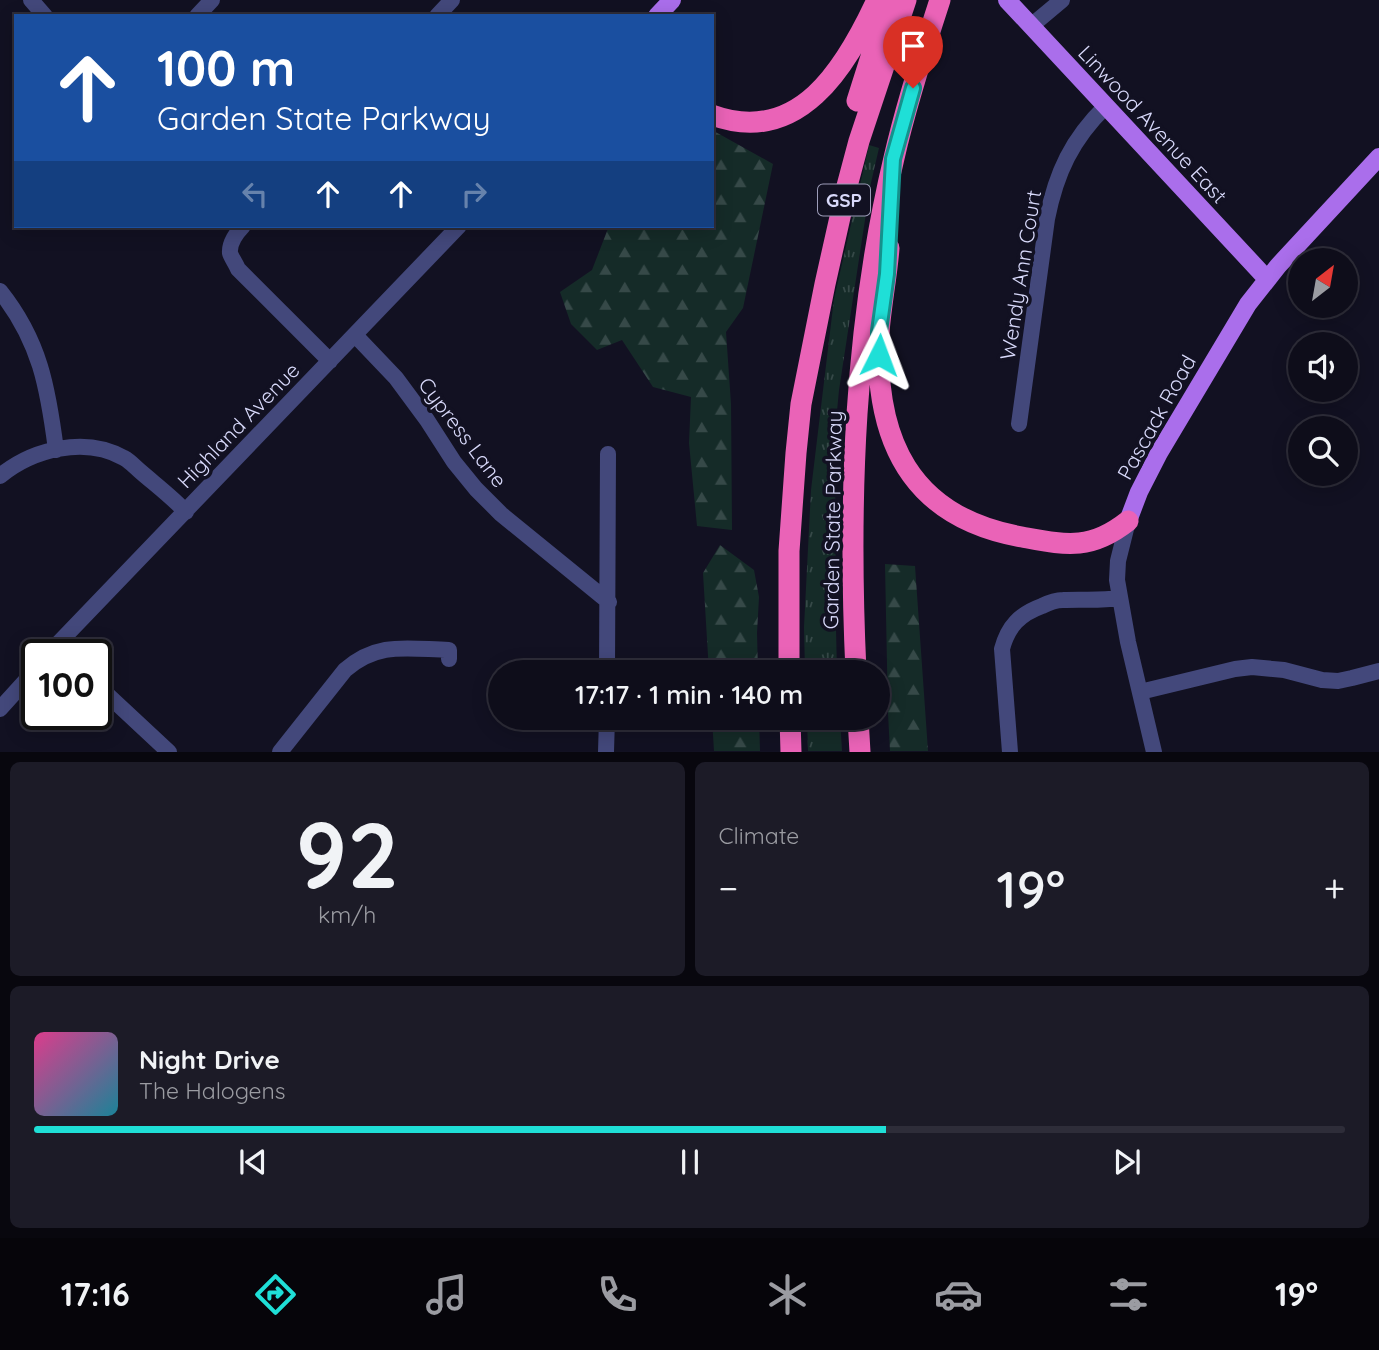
<!DOCTYPE html>
<html lang="en">
<head>
<meta charset="utf-8">
<style>
  body { margin:0; font-family:Quicksand,sans-serif; background:#1c1b27; color:#f1f3f6; height:100vh; display:flex; flex-direction:column; font-size:26px; white-space:nowrap }
  * { box-sizing:border-box; margin:0 }
  p { font-size:23px; color:#9b9ca2 }
  .icon { flex:none; width:38px; height:38px; fill:none; stroke:currentColor; stroke-width:2; stroke-linecap:round; stroke-linejoin:round }
  .map { position:relative; height:752px; overflow:hidden }
  .panel { display:flex; flex-direction:column; gap:10px; padding:10px; background:#08070e; flex:1 }
  .panel>* { flex:none }
  .guide { position:absolute; left:14px; top:14px; width:700px; height:214px; border-radius:0px; box-shadow:0 4px 18px #0003,0 0 0 2px #2e2d39; background:#1a4fa0; color:#fff; overflow:hidden }
  .needle { width:46px; rotate:31deg }
  .tools { position:absolute; left:1288px; top:248px; display:grid; gap:14px }
  .tools a { display:grid; place-items:center; width:70px; height:70px; border-radius:50%; background:#0e0d1a; box-shadow:0 4px 18px #0003,0 0 0 2px #2e2d39; font-size:35px }
  .speed { position:absolute; left:21px; top:639px; display:flex; gap:14px; font-size:35px; font-weight:700; text-align:center }
  .speed>* { display:grid; place-content:center; width:91px; height:91px; border-radius:50%; background:#0e0d1a; box-shadow:0 4px 18px #0003,0 0 0 2px #2e2d39; line-height:1 }
  .speed .limit { border:4px solid #111; border-radius:10px; background:#fff; color:#111 }
  .pin { position:absolute; display:grid; place-items:center; width:60px; height:60px; color:#fff; margin:-72px -30px; border-radius:50% 50% 50% 0; rotate:-45deg; box-shadow:0 0 7px #0007 }
  .pin .icon { rotate:45deg }
  .me { position:absolute; width:77px; margin:-38px; rotate:3deg; stroke-linejoin:round; filter:drop-shadow(0 0 5px #0008) }
  .turn { display:flex; align-items:center; gap:24px; height:147px; padding:0 28px; font-size:32px }
  .turn .icon { width:91px; height:91px; stroke-width:2.5 }
  .turn b { display:block; font-size:49px; line-height:60px }
  .lanes { display:flex; align-items:center; height:66px; padding:0 28px; background:#0003; justify-content:center; gap:35px; direction:ltr }
  .lanes .off { opacity:.35 }
  .big { font-size:52px; font-weight:600; line-height:1.1 }
  .panel .widget { flex:1; display:flex; flex-direction:column; justify-content:center; gap:10px; min-width:0; padding:0 24px; border-radius:10px; background:#1c1b27 }
  .panel .dial { align-items:center; gap:0 }
  .dial b { font-size:91px; line-height:1 }
  .song { display:flex; align-items:center; gap:21px }
  .cover { width:84px; height:84px; border-radius:10px; background:linear-gradient(135deg,hsl(330 70% 55%),hsl(190 70% 35%)) }
  .played { height:7px; border-radius:4px; background:linear-gradient(90deg,#1fdfd7 65%,#2e2d39 65%) }
  .keys { display:flex; justify-content:space-around; direction:ltr }
  .heat { display:flex; justify-content:space-between; align-items:center; font-size:38px; direction:ltr }
  .panel .tiles { flex:1; display:grid; gap:10px; grid-template-columns:1fr 1fr }
  .widget:last-child { grid-column:span 2 }
  .trip { position:absolute; left:488px; top:660px; width:402px; height:70px; border-radius:35px; background:#0e0d1a; box-shadow:0 4px 18px #0003,0 0 0 2px #2e2d39; font-weight:600; line-height:70px; text-align:center }
  .dock { display:flex; height:112px; justify-content:space-around; align-items:center; background:#06050a; color:#9b9ca2 }
  .dock .icon { width:49px; height:49px }
  .dock .current { color:#1fdfd7 }
  .dock b { font-size:32px; color:#f1f3f6 }
  .map>svg:first-child { display:block }
  .grass { fill:url(#grass-tufts) }
  .forest { fill:url(#forest-firs) }
  .lines { fill:none; stroke-linecap:round; stroke-linejoin:round }
  .minor { stroke:#43487b; stroke-width:16 }
  .major { stroke:#aa6eeb; stroke-width:18 }
  .highway { stroke:#ea63b7; stroke-width:21 }
  .route-casing { stroke:#14918c; stroke-width:18 }
  .route { stroke:#1fdfd7; stroke-width:12 }
  .labels { text-anchor:middle; dominant-baseline:central; stroke-width:7; stroke-linejoin:round; paint-order:stroke }
  .shield { fill:#121122; stroke:#9d9db9; stroke-width:2 }
  .shield-label { font-size:19px; font-weight:bold; fill:#d8d9fa }
  .street-label { font-size:21px; fill:#d8d9fa; stroke:#121122 }
</style>
</head>
<body>
<div class="map">
<svg width="1379" height="752" viewBox="0 0 1379 752">
  <defs>
    <pattern id="grass-tufts" width="24" height="20" patternUnits="userSpaceOnUse" patternTransform="scale(1.75)"><rect width="24" height="20" fill="#152b28"/><path d="M3 7l-1-3M5 7V3M7 7l1-3M15 17l-1-3M17 17v-4M19 17l1-3" fill="none" stroke="#364948"/></pattern>
    <pattern id="forest-firs" width="22" height="20" patternUnits="userSpaceOnUse" patternTransform="scale(1.75)"><rect width="22" height="20" fill="#152b28"/><path d="M5 1l3.5 6h-7zM16 11l3.5 6h-7z" fill="#364948"/></pattern>
  </defs>
  <rect width="100%" height="100%" fill="#121122"/>
  <path class="grass" d="M869,145l10,3 -9,39 -31,203 -4,42 1,198 1,42h-32l-1,-45 7,-137 23,-191z
    M807,718h33l2,33h-34z"/>
  <path class="forest" d="M712,130l61,34 -30,144 -17,24 5,72 1,126 -35,-4 -8,-83 2,-46 -38,-10 -31,-47 -25,10 -26,-26 -11,-32 32,-22 17,-44h103z
    M720,545l34,25 5,27 -2,36 1,39h-49l-6,-99z
    M885,564l30,2 13,185h-38l-2,-38z
    M712,718h47l1,33h-46z"/>
  <g class="lines">
    <path class="minor" d="M31,0l14,16
      M197,16l15,-16
      M437,16l15,-16
      M1031,26l31,-26
      M243,226c-6,6 -14,17 -13,27 1,4 6,11 8,16l92,92
      M0,291c40,50 48,97 56,159
      M355,335l41,43 31,42 27,42 22,27 25,25 108,88
      M1019,424l28,-205c9,-46 25,-80 59,-113
      M0,476c33,-27 85,-40 124,-18 6,3 11,9 17,14 15,13 31,25 45,40
      M1128,521l-10,40 -1,19 11,62 26,110
      M48,654l411,-428
      M607,672l1,-218
      M96,684l73,68
      M1140,692l95,-23 17,-2 32,3 38,10 16,1 14,-3 27,-7
      M0,709l37,-41
      M280,752l65,-82c33,-29 63,-21 104,-20v9
      M606,752l1,-34
      M1010,752l-8,-103c6,-23 18,-35 40,-43 6,-3 14,-6 21,-6 19,-1 37,1 56,-2"/>
    <path class="major" d="M1007,0l260,279
      M657,16l15,-16
      M1128,521l11,-29 20,-39 89,-149 30,-38 101,-109"/>
    <path class="highway" d="M857,101l32,-101
      M712,115c87,32 134,-48 165,-115
      M889,248c-2,28 -8,56 -10,85 -5,106 30,184 143,204 44,8 68,14 106,-16
      M789,672v-121l7,-98 5,-49 24,-120 22,-98 12,-45 47,-141
      M856,672c-8,-171 -2,-346 38,-514 12,-53 29,-106 46,-158
      M790,718l1,34
      M858,718l2,34"/>
  </g>
  <g class="lines">
    <g class="route-casing">
      <path id="route" d="M879,355v-24l8,-57 6,-115 20,-71"/>
    </g>
    <use href="#route" class="route"/>
  </g>
  <g class="labels">
    <rect class="shield" x="818" y="184.5" width="52" height="31" rx="5"/>
    <g class="shield-label">
      <text x="844" y="200">GSP</text>
    </g>
    <g class="street-label">
      <text transform="translate(1153 124) rotate(47)">Linwood Avenue East</text>
      <text transform="translate(1020 275) rotate(-81)">Wendy Ann Court</text>
      <text transform="translate(1156 417) rotate(-61)">Pascack Road</text>
      <text transform="translate(238 425) rotate(-46)">Highland Avenue</text>
      <text transform="translate(463 432) rotate(53)">Cypress Lane</text>
      <text transform="translate(832 520) rotate(-89)">Garden State Parkway</text>
    </g>
  </g>
</svg>
<div class="tools">
<a><svg class="needle" viewBox="-14 -14 28 28"><path d="M0-13l5 13h-10z" fill="#e53935"/><path d="M0 13l5-13h-10z" fill="#9b9ca2"/></svg></a>
<a><svg class="icon" aria-label="sound" viewBox="0 0 24 24"><path d="M4 9h4l5-4v14l-5-4H4zM17 9q2 3 0 6"/></svg></a>
<a><svg class="icon" aria-label="search" viewBox="0 0 24 24"><circle cx="10" cy="10" r="6"/><path d="M15 15l6 6"/></svg></a>
</div>
<div class="speed"><div class="limit">100</div></div>
<div class="pin" style="left:913px;top:88px;background:#d93025"><svg class="icon" aria-label="arrive" viewBox="0 0 24 24"><path d="M6 21V4h12l-3 4 3 4H6"/></svg></div>
<svg class="me" style="left:879px;top:355px" viewBox="-20 -20 40 40"><path d="M0-17L14 15 0 8-14 15z" fill="#1fdfd7" stroke="#fff" stroke-width="4"/></svg>
<div class="trip">17:17 · 1 min · 140 m</div>
<div class="guide">
<div class="turn"><svg class="icon" aria-label="ahead" viewBox="0 0 24 24"><path d="M12 20V5M6 11l6-6 6 6"/></svg><div><b>100 m</b>Garden State Parkway</div></div>
<div class="lanes"><svg class="icon off" aria-label="left" viewBox="0 0 24 24"><path d="M17 20v-9H6M10 6l-5 5 5 5"/></svg><svg class="icon" aria-label="ahead" viewBox="0 0 24 24"><path d="M12 20V5M6 11l6-6 6 6"/></svg><svg class="icon" aria-label="ahead" viewBox="0 0 24 24"><path d="M12 20V5M6 11l6-6 6 6"/></svg><svg class="icon off" aria-label="right" viewBox="0 0 24 24"><path d="M7 20v-9h11M14 6l5 5-5 5"/></svg></div>
</div>
</div>
<section class="panel">
<div class="tiles">
<div class="widget dial"><b>92</b><p>km/h</p></div>
<div class="widget"><p>Climate</p>
<div class="heat"><a>−</a><b class="big">19°</b><a>+</a></div>
</div>
<div class="widget">
<div class="song"><i class="cover"></i><div><b>Night Drive</b><p>The Halogens</p></div></div>
<div class="played"></div>
<div class="keys"><svg class="icon" aria-label="previous" viewBox="0 0 24 24"><path d="M18 5L8 12l10 7zM5 5v14"/></svg><svg class="icon" aria-label="pause" viewBox="0 0 24 24"><path d="M8 5v14M16 5v14"/></svg><svg class="icon" aria-label="next" viewBox="0 0 24 24"><path d="M6 5l10 7-10 7zM19 5v14"/></svg></div>
</div>
</div>
</section>
<nav class="dock">
<b>17:16</b>
<svg class="icon current" aria-label="directions" viewBox="0 0 24 24"><path d="M12 3l9 9-9 9-9-9zM9 14v-3h6M13 9l2 2-2 2"/></svg>
<svg class="icon" aria-label="music" viewBox="0 0 24 24"><path d="M9 18V5l10-2v13"/><circle cx="6" cy="18" r="3"/><circle cx="16" cy="16" r="3"/></svg>
<svg class="icon" aria-label="phone" viewBox="0 0 24 24"><path d="M5 4h4l2 5-3 2q2 4 5 5l2-3 5 2v4C11 20 4 13 5 4z"/></svg>
<svg class="icon" aria-label="climate" viewBox="0 0 24 24"><path d="M12 3v18M4 7l16 10M4 17L20 7"/></svg>
<svg class="icon" aria-label="car" viewBox="0 0 24 24"><path d="M5 17H2v-5l4-1 3-4h7l3 4 3 1v5h-3M9 17h6M6 11h13"/><circle cx="7" cy="17" r="2"/><circle cx="17" cy="17" r="2"/></svg>
<svg class="icon" aria-label="filters" viewBox="0 0 24 24"><path d="M4 7h16M4 17h16"/><circle cx="9" cy="7" r="2"/><circle cx="15" cy="17" r="2"/></svg>
<b>19°</b>
</nav>
</body>
</html>
